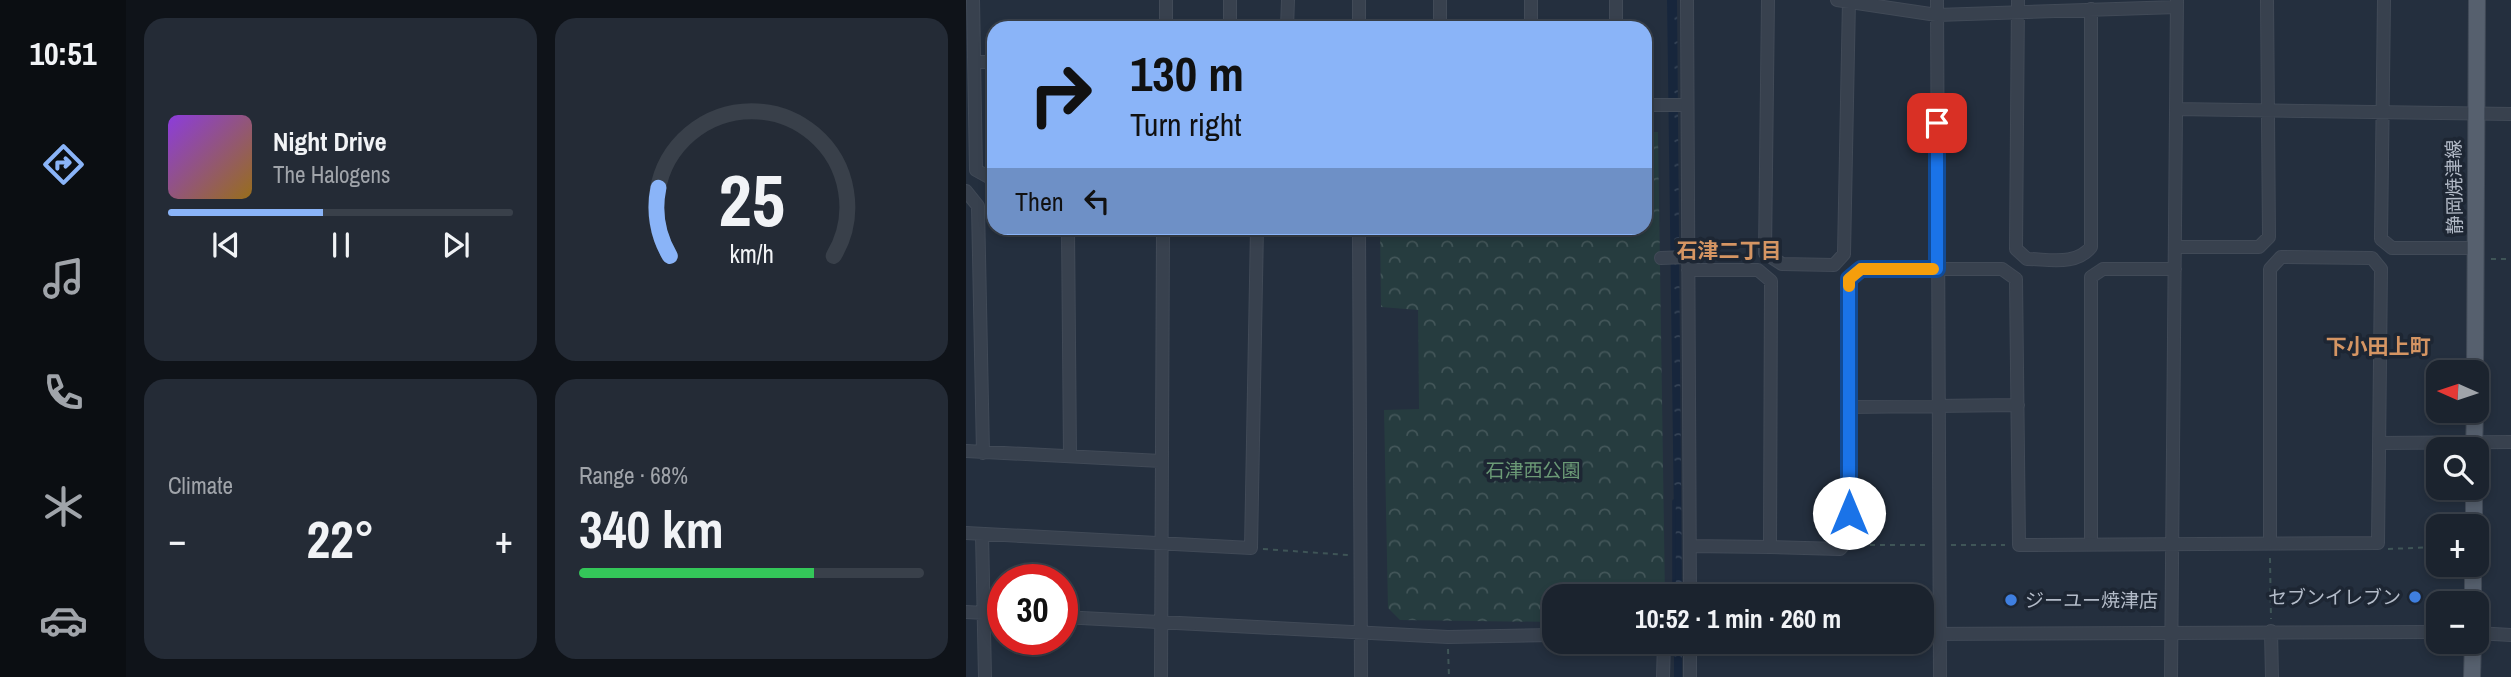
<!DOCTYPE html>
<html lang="en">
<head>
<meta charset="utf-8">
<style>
  body { margin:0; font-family:"Archivo Narrow","Noto Sans JP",sans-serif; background:#242b36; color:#f1f3f6; height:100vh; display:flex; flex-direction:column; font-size:26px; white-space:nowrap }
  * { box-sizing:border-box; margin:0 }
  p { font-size:23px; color:#a0a4aa }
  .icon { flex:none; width:38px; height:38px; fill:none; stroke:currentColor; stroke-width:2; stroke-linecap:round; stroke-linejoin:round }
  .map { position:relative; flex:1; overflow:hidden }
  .side { display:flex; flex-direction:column; gap:18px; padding:18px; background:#0f1319; width:840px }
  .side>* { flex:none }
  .top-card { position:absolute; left:21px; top:21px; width:665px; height:214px; border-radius:21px; box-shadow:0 4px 10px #0003,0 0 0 2px #39404a; background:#8ab4f8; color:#111; overflow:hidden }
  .needle { width:46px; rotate:273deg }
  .tools { position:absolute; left:1460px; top:360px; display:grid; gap:14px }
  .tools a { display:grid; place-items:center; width:63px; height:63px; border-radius:14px; background:#1b232e; box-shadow:0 4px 10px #0003,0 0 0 2px #39404a; font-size:35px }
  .speed { position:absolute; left:21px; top:564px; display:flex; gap:14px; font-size:35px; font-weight:700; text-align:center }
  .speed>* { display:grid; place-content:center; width:91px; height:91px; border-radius:50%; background:#1b232e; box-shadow:0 4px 10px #0003,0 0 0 2px #39404a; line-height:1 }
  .speed .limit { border:10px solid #d22; background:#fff; color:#111 }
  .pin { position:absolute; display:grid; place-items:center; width:60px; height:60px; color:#fff; margin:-30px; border-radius:14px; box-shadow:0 4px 10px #0006 }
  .me { position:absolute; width:77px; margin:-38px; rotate:0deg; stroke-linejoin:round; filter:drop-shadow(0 0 5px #0008) }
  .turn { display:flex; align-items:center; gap:24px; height:147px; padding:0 28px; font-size:32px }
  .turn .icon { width:91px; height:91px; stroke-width:2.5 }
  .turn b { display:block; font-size:49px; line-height:60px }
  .then { display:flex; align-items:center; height:66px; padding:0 28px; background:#0003; gap:14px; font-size:26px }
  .big { font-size:52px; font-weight:700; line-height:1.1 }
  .side .widget { flex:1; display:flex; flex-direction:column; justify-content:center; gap:10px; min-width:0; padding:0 24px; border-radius:21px; background:#242b36 }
  .side .dial { align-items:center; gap:0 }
  .dial svg { height:182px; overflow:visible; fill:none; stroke:#39404a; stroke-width:7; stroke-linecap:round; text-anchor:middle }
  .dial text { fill:#f1f3f6; stroke:none }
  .song { display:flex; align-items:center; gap:21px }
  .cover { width:84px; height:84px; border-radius:10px; background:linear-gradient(135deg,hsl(270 70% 55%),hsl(40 70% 35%)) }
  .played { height:7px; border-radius:4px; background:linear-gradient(90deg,#8ab4f8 45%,#39404a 45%) }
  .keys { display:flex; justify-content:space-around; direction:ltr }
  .heat { display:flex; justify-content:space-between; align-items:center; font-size:38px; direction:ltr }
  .charge { height:10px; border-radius:5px; background:linear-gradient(90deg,#34c759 68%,#39404a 0) }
  .side .tiles { flex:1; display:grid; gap:18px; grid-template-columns:repeat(2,1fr) }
  .trip { position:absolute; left:576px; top:584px; width:392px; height:70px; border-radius:21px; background:#1b232e; box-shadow:0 4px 10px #0003,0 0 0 2px #39404a; font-weight:700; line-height:70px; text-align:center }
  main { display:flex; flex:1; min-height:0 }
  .tab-bar { display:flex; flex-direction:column; width:126px; justify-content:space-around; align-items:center; background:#0b0e12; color:#a0a4aa }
  .tab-bar .icon { width:49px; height:49px }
  .tab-bar .active { color:#8ab4f8 }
  .tab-bar b { font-size:32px; color:#f1f3f6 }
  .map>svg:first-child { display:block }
  .forest { fill:url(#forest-crowns) }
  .water { fill:url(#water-ripples) }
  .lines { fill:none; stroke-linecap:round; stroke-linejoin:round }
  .stream { stroke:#17263c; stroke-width:3.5 }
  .minor-casing { stroke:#414a57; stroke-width:14 }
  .major-casing { stroke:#414a57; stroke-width:18 }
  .path { stroke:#3f5557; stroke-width:2; stroke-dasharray:5 5; stroke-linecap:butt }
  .minor { stroke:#38414e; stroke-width:12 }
  .major { stroke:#56606e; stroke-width:16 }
  .route-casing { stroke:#114b97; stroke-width:18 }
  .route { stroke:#1a73e8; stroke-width:12 }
  .slow { stroke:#f59e0b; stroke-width:12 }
  .shop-dot { fill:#3f7fe0; stroke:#1d2633; stroke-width:2.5 }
  .labels { text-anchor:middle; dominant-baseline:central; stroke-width:7; stroke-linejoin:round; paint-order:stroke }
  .street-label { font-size:19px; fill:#b4bcc9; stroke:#1d2633 }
  .park-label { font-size:19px; fill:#6b9a76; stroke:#1d2633 }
  .poi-label { font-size:19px; fill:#b4bcc9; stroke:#1d2633; text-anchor:end }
  .neighbourhood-label { font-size:21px; font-weight:bold; fill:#d59563; stroke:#1d2633 }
</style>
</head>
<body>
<main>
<nav class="tab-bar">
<b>10:51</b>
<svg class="icon active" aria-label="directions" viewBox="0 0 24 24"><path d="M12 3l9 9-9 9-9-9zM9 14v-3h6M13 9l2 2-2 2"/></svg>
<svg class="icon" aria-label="music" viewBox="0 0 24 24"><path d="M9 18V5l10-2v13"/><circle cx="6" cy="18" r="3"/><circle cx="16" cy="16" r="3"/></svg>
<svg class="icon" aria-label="phone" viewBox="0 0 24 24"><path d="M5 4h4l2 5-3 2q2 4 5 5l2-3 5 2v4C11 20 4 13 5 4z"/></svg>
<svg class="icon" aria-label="climate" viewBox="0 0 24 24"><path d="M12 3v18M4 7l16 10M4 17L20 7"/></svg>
<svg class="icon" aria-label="car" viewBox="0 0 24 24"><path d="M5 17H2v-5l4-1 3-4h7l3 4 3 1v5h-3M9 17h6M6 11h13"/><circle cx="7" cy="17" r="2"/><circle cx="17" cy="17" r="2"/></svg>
</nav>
<section class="side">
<div class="tiles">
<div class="widget">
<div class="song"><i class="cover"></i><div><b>Night Drive</b><p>The Halogens</p></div></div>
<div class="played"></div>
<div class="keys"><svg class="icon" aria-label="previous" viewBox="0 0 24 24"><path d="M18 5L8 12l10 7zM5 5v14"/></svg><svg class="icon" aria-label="pause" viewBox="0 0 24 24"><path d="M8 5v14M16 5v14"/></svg><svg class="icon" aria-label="next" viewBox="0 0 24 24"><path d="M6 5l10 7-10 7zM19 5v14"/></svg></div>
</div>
<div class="widget dial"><svg viewBox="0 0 100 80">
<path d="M14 69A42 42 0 1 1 86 69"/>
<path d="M14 69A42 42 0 0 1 9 39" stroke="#8ab4f8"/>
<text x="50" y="56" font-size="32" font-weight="700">25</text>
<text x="50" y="72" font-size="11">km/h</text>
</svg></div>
<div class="widget"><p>Climate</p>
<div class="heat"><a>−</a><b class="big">22°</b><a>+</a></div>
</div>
<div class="widget"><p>Range · 68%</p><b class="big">340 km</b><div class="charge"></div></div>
</div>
</section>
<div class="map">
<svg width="1545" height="677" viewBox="0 0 1545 677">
  <defs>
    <pattern id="forest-crowns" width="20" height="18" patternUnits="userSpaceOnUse" patternTransform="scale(1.75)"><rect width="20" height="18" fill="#263c3f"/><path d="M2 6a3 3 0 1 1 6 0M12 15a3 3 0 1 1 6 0" fill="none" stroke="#435659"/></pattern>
    <pattern id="water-ripples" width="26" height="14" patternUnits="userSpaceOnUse" patternTransform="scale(1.75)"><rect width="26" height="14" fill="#17263c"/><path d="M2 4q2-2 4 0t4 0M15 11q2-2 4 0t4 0" fill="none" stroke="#364457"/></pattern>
  </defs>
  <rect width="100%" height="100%" fill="#242f3e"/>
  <path class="forest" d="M679,132h13l7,465h-111v25l-154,-2 -12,-12 -4,-198 35,-1 -1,-99 -37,-3 -1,-79h265z"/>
  <path class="water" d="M701,0h10l5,597h-7z
    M708,642h8v35h-8z"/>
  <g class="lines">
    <path class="stream" d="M708,501v96"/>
    <g class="minor-casing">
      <path id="minor" d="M7,0l3,170 18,10
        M474,0v28
        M565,0v28
        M721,0l3,597
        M802,0l-3,253 17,11 52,1 10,-11 5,-254
        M871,0l100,15 240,-8
        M971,0l3,677
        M1052,0l-2,249 11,10c22,0 49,7 64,-12v-238
        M1418,0l-3,239 11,9h84
        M200,28v-28
        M264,28v-28
        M321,28l1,-28
        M393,28v-28
        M650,28v-28
        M8,62h20
        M679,105h42
        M1210,109l335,5
        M0,191l12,15 5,247
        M102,228l2,228
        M393,228l2,449
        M1209,247h84l10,-10 -2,-237
        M695,258l26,-1
        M722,270h70l13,11 -1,266 70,2 8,-9 1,-260 12,-11h141l14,10 3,266 359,-2 3,-274 -9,-11 -91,-1 -11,12v274
        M883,407l169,-2
        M1414,443l131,-1
        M0,451l195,10
        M0,533l285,15 6,-320
        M16,534l3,143
        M1125,545v-268l12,-8h72
        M724,546l80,1
        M0,612l37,2
        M96,617l386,20 106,-2
        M1305,631l1,46
        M1510,633l35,2
        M956,634l516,-2
        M724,642v35
        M195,677l2,-449
        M697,677l1,-35
        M1205,677l6,-677"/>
    </g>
    <g class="major-casing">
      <path id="major" d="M1509,373l2,-373
        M1508,450l1,-39
        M1508,527v-39
        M1507,604v-39
        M1506,677l1,-35"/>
    </g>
    <path class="path" d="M1525,259h20
      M894,545h68
      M985,545h54
      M297,549l85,6
      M1422,549l50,-2
      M1304,558l1,61
      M482,649l1,28"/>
    <use href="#minor" class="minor"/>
    <use href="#major" class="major"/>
  </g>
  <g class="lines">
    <g class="route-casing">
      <path id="route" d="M883,513v-234l12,-10h76v-146"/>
    </g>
    <use href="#route" class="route"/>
    <path class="slow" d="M883,286v-7l12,-10h72"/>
  </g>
  <g class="shop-dot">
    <circle cx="1449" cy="597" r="7"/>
    <circle cx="1045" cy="600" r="7"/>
  </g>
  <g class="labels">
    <g class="street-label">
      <text transform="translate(1488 187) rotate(-91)">静岡焼津線</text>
    </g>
    <g class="park-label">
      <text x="567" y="470">石津西公園</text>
    </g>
    <g class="poi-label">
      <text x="1435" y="597">セブンイレブン</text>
      <text x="1059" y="600" text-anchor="start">ジーユー焼津店</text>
    </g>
    <g class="neighbourhood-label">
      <text x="763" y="250">石津二丁目</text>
      <text x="1412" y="346">下小田上町</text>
    </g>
  </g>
</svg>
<div class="tools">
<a><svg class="needle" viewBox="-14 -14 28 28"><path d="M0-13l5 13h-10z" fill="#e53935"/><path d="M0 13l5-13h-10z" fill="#a0a4aa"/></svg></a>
<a><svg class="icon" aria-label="search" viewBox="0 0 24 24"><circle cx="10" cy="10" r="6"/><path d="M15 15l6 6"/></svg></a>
<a>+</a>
<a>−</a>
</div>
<div class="speed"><div class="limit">30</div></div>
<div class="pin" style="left:971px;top:123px;background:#d93025"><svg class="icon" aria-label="arrive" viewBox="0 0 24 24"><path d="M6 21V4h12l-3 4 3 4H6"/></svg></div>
<svg class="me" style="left:883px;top:513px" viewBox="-20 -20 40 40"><circle r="19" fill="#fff"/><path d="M0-13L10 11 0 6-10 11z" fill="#1a73e8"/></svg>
<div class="trip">10:52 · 1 min · 260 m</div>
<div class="top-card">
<div class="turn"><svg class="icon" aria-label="right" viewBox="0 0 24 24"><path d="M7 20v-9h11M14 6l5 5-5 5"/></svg><div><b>130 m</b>Turn right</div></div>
<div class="then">Then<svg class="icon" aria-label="left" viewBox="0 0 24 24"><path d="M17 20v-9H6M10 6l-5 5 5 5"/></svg></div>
</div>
</div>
</main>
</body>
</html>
